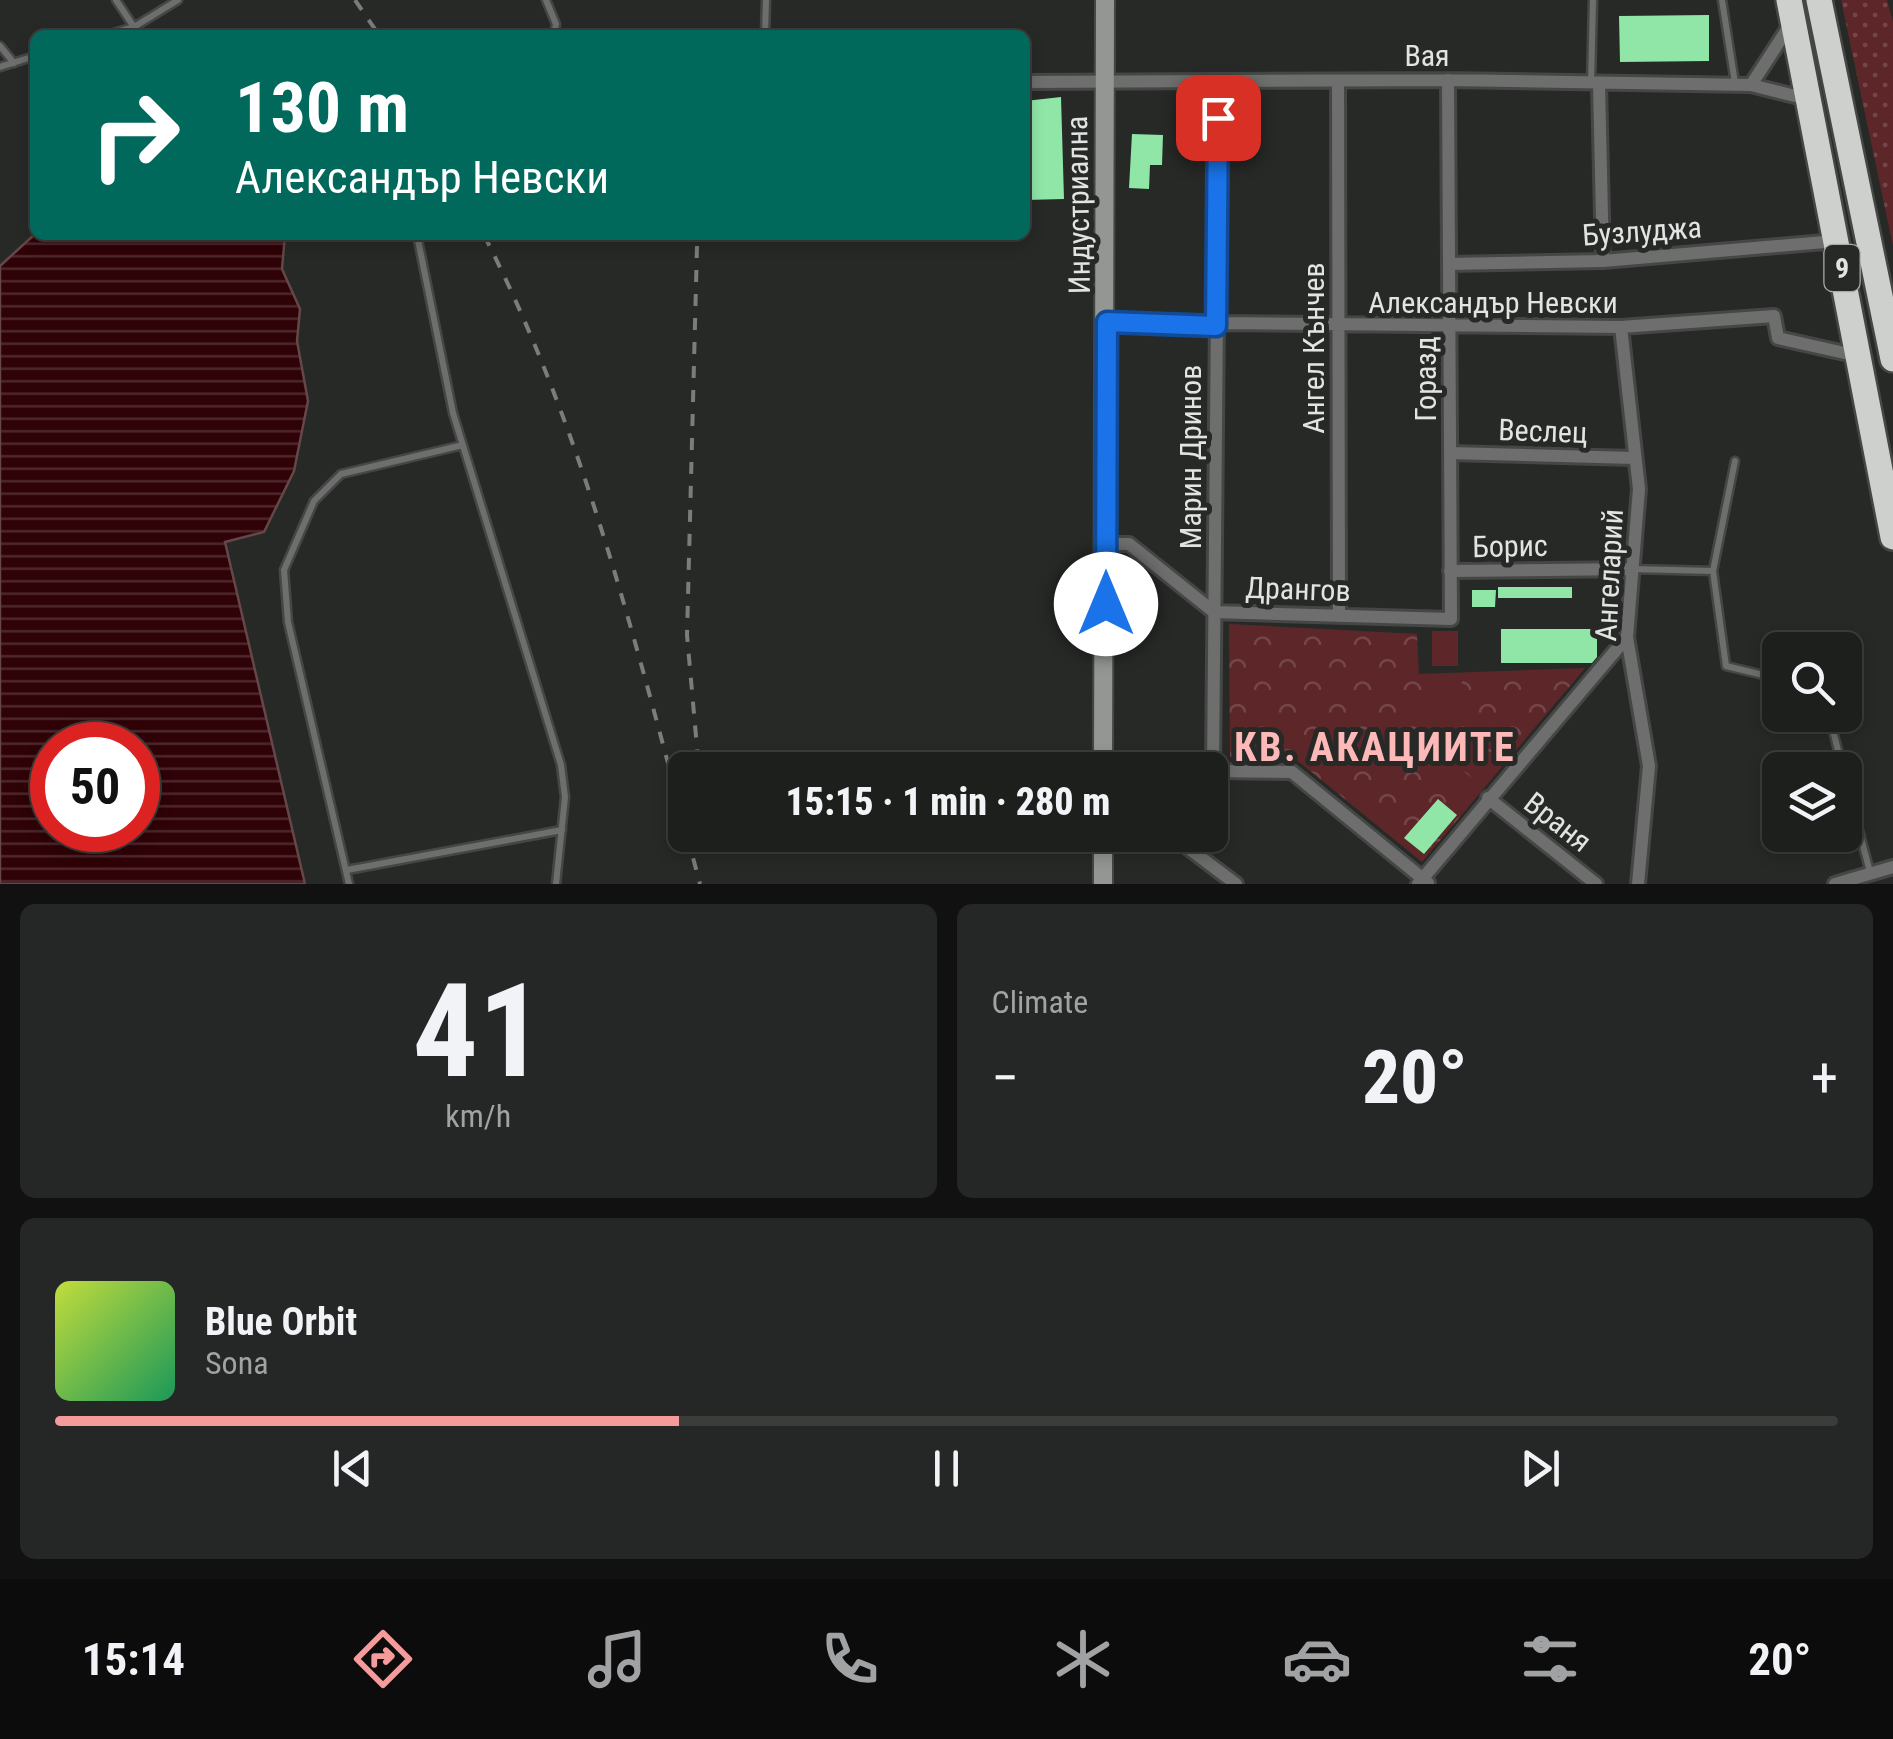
<!DOCTYPE html>
<html lang="en">
<head>
<meta charset="utf-8">
<style>
  body { margin:0; font-family:"Roboto Condensed",sans-serif; background:#252726; color:#f1f3f6; height:100vh; display:flex; flex-direction:column; font-size:38px; white-space:nowrap }
  * { box-sizing:border-box; margin:0 }
  p { font-size:32px; color:#a0a2a4 }
  .icon { flex:none; width:55px; height:55px; fill:none; stroke:currentColor; stroke-width:2; stroke-linecap:round; stroke-linejoin:round }
  .map { position:relative; height:884px; overflow:hidden }
  .side { display:flex; flex-direction:column; gap:20px; padding:20px; background:#101110; flex:1 }
  .side>* { flex:none }
  .guide { position:absolute; left:30px; top:30px; width:1000px; height:210px; border-radius:15px; box-shadow:0 5px 15px #0003,0 0 0 2px #3b3d3b; background:#00695c; color:#fff; overflow:hidden }
  .fabs { position:absolute; left:1762px; top:632px; display:grid; gap:20px }
  .fabs a { display:grid; place-items:center; width:100px; height:100px; border-radius:15px; background:#1d1f1d; box-shadow:0 5px 15px #0003,0 0 0 2px #3b3d3b; font-size:50px }
  .speed { position:absolute; left:30px; top:722px; display:flex; gap:20px; font-size:50px; font-weight:700; text-align:center }
  .speed>* { display:grid; place-content:center; width:130px; height:130px; border-radius:50%; background:#1d1f1d; box-shadow:0 5px 15px #0003,0 0 0 2px #3b3d3b; line-height:1 }
  .speed .limit { border:15px solid #d22; background:#fff; color:#111 }
  .pin { position:absolute; display:grid; place-items:center; width:85px; height:85px; color:#fff; margin:-42px; border-radius:20px; box-shadow:0 5px 15px #0006 }
  .me { position:absolute; width:110px; margin:-55px; rotate:0deg; stroke-linejoin:round; filter:drop-shadow(0 0 8px #0008) }
  .turn { display:flex; align-items:center; gap:35px; height:210px; padding:0 40px; font-size:45px }
  .turn .icon { width:130px; height:130px; stroke-width:2.5 }
  .turn b { display:block; font-size:70px; line-height:85px }
  .big { font-size:75px; font-weight:800; line-height:1.1 }
  .side .card { flex:1; display:flex; flex-direction:column; justify-content:center; gap:15px; min-width:0; padding:0 35px; border-radius:15px; background:#252726 }
  .side .dial { align-items:center; gap:0 }
  .dial b { font-size:130px; line-height:1 }
  .song { display:flex; align-items:center; gap:30px }
  .cover { width:120px; height:120px; border-radius:15px; background:linear-gradient(135deg,hsl(70 70% 55%),hsl(150 70% 35%)) }
  .played { height:10px; border-radius:5px; background:linear-gradient(90deg,#f59b9c 35%,#3b3d3b 35%) }
  .keys { display:flex; justify-content:space-around; direction:ltr }
  .heat { display:flex; justify-content:space-between; align-items:center; font-size:55px; direction:ltr }
  .side .tiles { flex:1; display:grid; gap:20px; grid-template-columns:1fr 1fr }
  .card:last-child { grid-column:span 2 }
  .trip { position:absolute; left:668px; top:752px; width:560px; height:100px; border-radius:15px; background:#1d1f1d; box-shadow:0 5px 15px #0003,0 0 0 2px #3b3d3b; font-weight:800; line-height:100px; text-align:center }
  .menu { display:flex; height:160px; justify-content:space-around; align-items:center; background:#0c0c0c; color:#a0a2a4 }
  .menu .icon { width:70px; height:70px }
  .menu .active { color:#f59b9c }
  .menu b { font-size:45px; color:#f1f3f6 }
  .map>svg:first-child { display:block }
  .grass { fill:url(#grass-dots) }
  .park { fill:url(#park-crowns) }
  .pitch { fill:#5d272a }
  .water { fill:url(#water-rules); stroke:#654649; stroke-width:2.5; fill-rule:evenodd }
  .building { fill:#8fe6a7 }
  .lines { fill:none; stroke-linecap:round; stroke-linejoin:round }
  .lane-casing { stroke:#454745; stroke-width:11 }
  .street-casing { stroke:#454745; stroke-width:18 }
  .secondary-casing { stroke:#454745; stroke-width:22 }
  .highway-casing { stroke:#454745; stroke-width:30 }
  .lane { stroke:#6d6e6d; stroke-width:6 }
  .street { stroke:#6d6e6d; stroke-width:12 }
  .secondary { stroke:#949694; stroke-width:18 }
  .highway { stroke:#ced0ce; stroke-width:25 }
  .rail { stroke:#7b7d7c; stroke-width:4; stroke-dasharray:12 12; stroke-linecap:butt }
  .route-casing { stroke:#114b97; stroke-width:25 }
  .route { stroke:#1a73e8; stroke-width:18 }
  .labels { text-anchor:middle; dominant-baseline:central; stroke-width:10; stroke-linejoin:round; paint-order:stroke }
  .shield { fill:#272927; stroke:#aaacab; stroke-width:2.5 }
  .shield-label { font-size:28px; font-weight:bold; fill:#e2e4e3 }
  .street-label { font-size:30px; fill:#e2e4e3; stroke:#272927 }
  .district-label { font-size:40px; font-weight:bold; letter-spacing:2.5px; fill:#fdb8b8; stroke:#272927 }
</style>
</head>
<body>
<div class="map">
<svg width="1893" height="884" viewBox="0 0 1893 884">
  <defs>
    <pattern id="grass-dots" width="8" height="8" patternUnits="userSpaceOnUse" patternTransform="scale(2.5)"><rect width="8" height="8" fill="#5d272a"/><path d="M2 2h.1M6 6h.1" fill="none" stroke="#744649" stroke-width="1.8" stroke-linecap="round"/></pattern>
    <pattern id="park-crowns" width="20" height="18" patternUnits="userSpaceOnUse" patternTransform="scale(2.5)"><rect width="20" height="18" fill="#5d272a"/><path d="M2 6a3 3 0 1 1 6 0M12 15a3 3 0 1 1 6 0" fill="none" stroke="#744649"/></pattern>
    <pattern id="water-rules" width="6" height="5" patternUnits="userSpaceOnUse" patternTransform="scale(2.5)"><rect width="6" height="5" fill="#2f0207"/><path d="M0 2.5h6" fill="none" stroke="#4d272b"/></pattern>
  </defs>
  <rect width="100%" height="100%" fill="#272927"/>
  <path class="grass" d="M1841,0h46l6,22v224z"/>
  <path class="park" d="M1229,624l188,10 2,40 166,-6 -163,194 -124,-101 -68,-4z"/>
  <path class="pitch" d="M1432,631h26v35h-26z
    M1428,674l34,1 -1,61 -34,-1z
    M1457,766l26,21 -13,16 -26,-21z"/>
  <path class="water" d="M35,234l250,1 -3,34 18,40 -3,32 11,60 -14,70 -30,61 -39,10 80,342h-305v-618zM52,745h86v85h-86z"/>
  <path class="building" d="M1709,15v46l-89,1 -1,-46z
    M1061,97l3,102 -39,1v-99z
    M1132,134l31,1 -1,30h-12l-1,24 -20,-1z
    M1498,587h74v11h-74z
    M1472,590h24l-1,17h-23z
    M1501,629h96v28l-5,6h-91z
    M1438,799l19,16 -33,39 -20,-16z"/>
  <g class="lines">
    <g class="lane-casing">
      <path id="lane" d="M116,0l18,27
        M546,0l10,24 -2,11
        M1722,0l13,83
        M107,35l27,-8 44,-27
        M765,35l1,-35
        M0,46l14,17
        M0,67l35,-11
        M1591,84l2,-84
        M417,235l36,178 108,352 4,32 -9,87
        M1632,569l81,2 13,95 54,13
        M1713,571l22,-110
        M1829,715l14,55
        M1845,778l25,94
        M347,870l215,-40
        M349,884l-61,-262 -4,-52 30,-69 27,-27 122,-29"/>
    </g>
    <g class="street-casing">
      <path id="street" d="M1338,81l1,534
        M1025,82l423,-2 303,5 56,14
        M1599,84l4,177
        M1751,85l41,-63
        M1449,264l154,-3 233,-20
        M1107,322l514,5 153,-11 4,22 80,18
        M1621,327l18,162 -12,148 22,129 -11,118
        M1450,453l184,5
        M1106,544h23l85,68 237,7 -3,-539
        M1450,571l181,-2
        M1210,771l82,1 136,111
        M1213,771l6,-688
        M1488,798l108,86
        M1171,835l65,49
        M1418,884l209,-247
        M1835,884l58,-17"/>
    </g>
    <g class="secondary-casing">
      <path id="secondary" d="M1103,770l2,-770
        M1103,835v49"/>
    </g>
    <g class="highway-casing">
      <path id="highway" d="M1789,0l104,537
        M1819,0l74,359"/>
    </g>
    <use href="#lane" class="lane"/>
    <use href="#street" class="street"/>
    <use href="#secondary" class="secondary"/>
    <use href="#highway" class="highway"/>
    <path class="rail" d="M355,0l24,35
      M484,235c96,188 147,390 201,592
      M697,246l-10,389 12,135
      M687,835l13,49"/>
  </g>
  <g class="lines">
    <g class="route-casing">
      <path id="route" d="M1106,604l1,-282 109,4 2,-208"/>
    </g>
    <use href="#route" class="route"/>
  </g>
  <g class="labels">
    <rect class="shield" x="1824.5" y="245" width="35" height="46" rx="8"/>
    <g class="shield-label">
      <text x="1842" y="268">9</text>
    </g>
    <g class="street-label">
      <text x="1427" y="55">Вая</text>
      <text transform="translate(1078 205) rotate(-91)">Индустриална</text>
      <text transform="translate(1642 231) rotate(-4)">Бузлуджа</text>
      <text x="1493" y="302">Александър Невски</text>
      <text transform="translate(1313 348) rotate(-90)">Ангел Кънчев</text>
      <text transform="translate(1425 379) rotate(-90)">Горазд</text>
      <text transform="translate(1543 431) rotate(2)">Веслец</text>
      <text transform="translate(1190 457) rotate(-90)">Марин Дринов</text>
      <text transform="translate(1510 546) rotate(-1)">Борис</text>
      <text transform="translate(1609 575) rotate(-87)">Ангеларий</text>
      <text transform="translate(1298 589) rotate(2)">Дрангов</text>
      <text transform="translate(1558 822) rotate(38)">Враня</text>
    </g>
    <g class="district-label">
      <text x="1375" y="747">КВ. АКАЦИИТЕ</text>
    </g>
  </g>
</svg>
<div class="fabs">
<a><svg class="icon" aria-label="search" viewBox="0 0 24 24"><circle cx="10" cy="10" r="6"/><path d="M15 15l6 6"/></svg></a>
<a><svg class="icon" aria-label="layers" viewBox="0 0 24 24"><path d="M12 4l9 5-9 5-9-5zM3 14l9 5 9-5"/></svg></a>
</div>
<div class="speed"><div class="limit">50</div></div>
<div class="pin" style="left:1218px;top:118px;background:#d93025"><svg class="icon" aria-label="arrive" viewBox="0 0 24 24"><path d="M6 21V4h12l-3 4 3 4H6"/></svg></div>
<svg class="me" style="left:1106px;top:604px" viewBox="-20 -20 40 40"><circle r="19" fill="#fff"/><path d="M0-13L10 11 0 6-10 11z" fill="#1a73e8"/></svg>
<div class="trip">15:15 · 1 min · 280 m</div>
<div class="guide">
<div class="turn"><svg class="icon" aria-label="right" viewBox="0 0 24 24"><path d="M7 20v-9h11M14 6l5 5-5 5"/></svg><div><b>130 m</b>Александър Невски</div></div>
</div>
</div>
<section class="side">
<div class="tiles">
<div class="card dial"><b>41</b><p>km/h</p></div>
<div class="card"><p>Climate</p>
<div class="heat"><a>−</a><b class="big">20°</b><a>+</a></div>
</div>
<div class="card">
<div class="song"><i class="cover"></i><div><b>Blue Orbit</b><p>Sona</p></div></div>
<div class="played"></div>
<div class="keys"><svg class="icon" aria-label="previous" viewBox="0 0 24 24"><path d="M18 5L8 12l10 7zM5 5v14"/></svg><svg class="icon" aria-label="pause" viewBox="0 0 24 24"><path d="M8 5v14M16 5v14"/></svg><svg class="icon" aria-label="next" viewBox="0 0 24 24"><path d="M6 5l10 7-10 7zM19 5v14"/></svg></div>
</div>
</div>
</section>
<nav class="menu">
<b>15:14</b>
<svg class="icon active" aria-label="directions" viewBox="0 0 24 24"><path d="M12 3l9 9-9 9-9-9zM9 14v-3h6M13 9l2 2-2 2"/></svg>
<svg class="icon" aria-label="music" viewBox="0 0 24 24"><path d="M9 18V5l10-2v13"/><circle cx="6" cy="18" r="3"/><circle cx="16" cy="16" r="3"/></svg>
<svg class="icon" aria-label="phone" viewBox="0 0 24 24"><path d="M5 4h4l2 5-3 2q2 4 5 5l2-3 5 2v4C11 20 4 13 5 4z"/></svg>
<svg class="icon" aria-label="climate" viewBox="0 0 24 24"><path d="M12 3v18M4 7l16 10M4 17L20 7"/></svg>
<svg class="icon" aria-label="car" viewBox="0 0 24 24"><path d="M5 17H2v-5l4-1 3-4h7l3 4 3 1v5h-3M9 17h6M6 11h13"/><circle cx="7" cy="17" r="2"/><circle cx="17" cy="17" r="2"/></svg>
<svg class="icon" aria-label="filters" viewBox="0 0 24 24"><path d="M4 7h16M4 17h16"/><circle cx="9" cy="7" r="2"/><circle cx="15" cy="17" r="2"/></svg>
<b>20°</b>
</nav>
</body>
</html>
